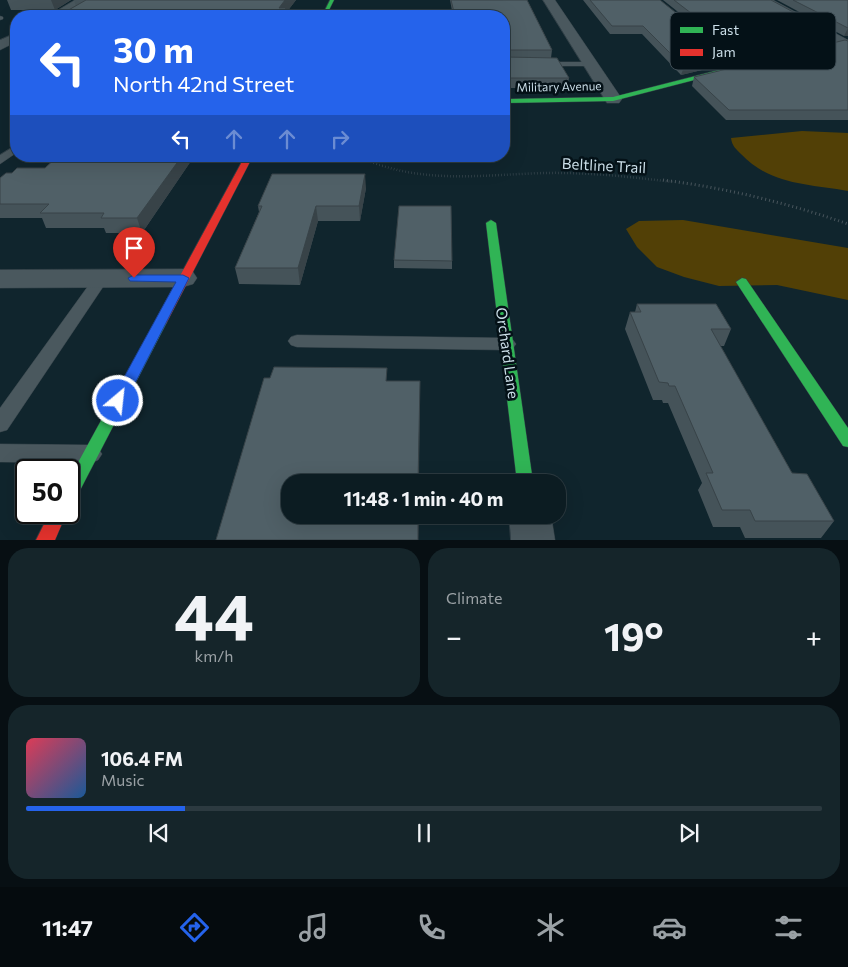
<!DOCTYPE html>
<html lang="en">
<head>
<meta charset="utf-8">
<style>
  body { margin:0; font-family:Commissioner,sans-serif; background:#15252a; color:#f1f3f6; height:100vh; display:flex; flex-direction:column; font-size:19px; white-space:nowrap }
  * { box-sizing:border-box; margin:0 }
  p { font-size:16px; color:#9aa1a5 }
  .icon { flex:none; width:28px; height:28px; fill:none; stroke:currentColor; stroke-width:2; stroke-linecap:round; stroke-linejoin:round }
  .map { position:relative; height:540px; overflow:hidden }
  .side { display:flex; flex-direction:column; gap:8px; padding:8px; background:#070f13; flex:1 }
  .side>* { flex:none }
  .top-card { position:absolute; left:10px; top:10px; width:500px; height:152px; border-radius:20px; box-shadow:0 5px 20px #0002,0 0 0 1px #2c3a40; background:#2563eb; color:#fff; overflow:hidden }
  .speed { position:absolute; left:15px; top:459px; display:flex; gap:10px; font-size:25px; font-weight:700; text-align:center }
  .speed>* { display:grid; place-content:center; width:65px; height:65px; border-radius:50%; background:#0c1c22; box-shadow:0 5px 20px #0002,0 0 0 1px #2c3a40; line-height:1 }
  .speed .limit { border:2px solid #111; border-radius:8px; background:#fff; color:#111 }
  .pin { position:absolute; display:grid; place-items:center; width:42px; height:42px; color:#fff; margin:-51px -21px; border-radius:50% 50% 50% 0; rotate:-45deg; box-shadow:0 0 5px #0007 }
  .pin .icon { rotate:45deg }
  .me { position:absolute; width:55px; margin:-28px; rotate:28deg; stroke-linejoin:round; filter:drop-shadow(0 0 4px #0008) }
  .turn { display:flex; align-items:center; gap:18px; height:105px; padding:0 20px; font-size:22px }
  .turn .icon { width:65px; height:65px; stroke-width:2.5 }
  .turn b { display:block; font-size:35px; line-height:42px }
  .lanes { display:flex; align-items:center; height:48px; padding:0 20px; background:#0003; justify-content:center; gap:25px; direction:ltr }
  .lanes .off { opacity:.35 }
  .big { font-size:38px; font-weight:700; line-height:1.1 }
  .side .card { flex:1; display:flex; flex-direction:column; justify-content:center; gap:8px; min-width:0; padding:0 18px; border-radius:20px; background:#15252a }
  .side .dial { align-items:center; gap:0 }
  .dial b { font-size:65px; line-height:1 }
  .song { display:flex; align-items:center; gap:15px }
  .cover { width:60px; height:60px; border-radius:8px; background:linear-gradient(135deg,hsl(350 70% 55%),hsl(210 70% 35%)) }
  .played { height:5px; border-radius:2px; background:linear-gradient(90deg,#2563eb 20%,#2c3a40 20%) }
  .keys { display:flex; justify-content:space-around; direction:ltr }
  .heat { display:flex; justify-content:space-between; align-items:center; font-size:28px; direction:ltr }
  .side .tiles { flex:1; display:grid; gap:8px; grid-template-columns:1fr 1fr }
  .card:last-child { grid-column:span 2 }
  .trip { position:absolute; left:281px; top:474px; width:285px; height:50px; border-radius:20px; background:#0c1c22; box-shadow:0 5px 20px #0002,0 0 0 1px #2c3a40; font-weight:700; line-height:50px; text-align:center }
  .tab-bar { display:flex; height:80px; justify-content:space-around; align-items:center; background:#050b0e; color:#9aa1a5 }
  .tab-bar .icon { width:35px; height:35px }
  .tab-bar .active { color:#2563eb }
  .tab-bar b { font-size:22px; color:#f1f3f6 }
  .map>svg:first-child { display:block }
  .green { fill:#524006 }
  .lines { fill:none; stroke-linecap:round; stroke-linejoin:round }
  .lane-casing { stroke:#324047; stroke-width:1 }
  .street-casing { stroke:#324047; stroke-width:1 }
  .fast-casing { stroke:#324047; stroke-width:1 }
  .jam-casing { stroke:#324047; stroke-width:1 }
  .path-far1 { stroke:#48555c; stroke-width:2.5; stroke-dasharray:0.5 2.5; stroke-linecap:butt }
  .path { stroke:#48555c; stroke-width:3; stroke-dasharray:1 3; stroke-linecap:butt }
  .lane { fill:#4a585e; fill-rule:evenodd }
  .street { fill:#4a585e; fill-rule:evenodd }
  .fast { fill:#30b455; fill-rule:evenodd }
  .jam { fill:#e5322d; fill-rule:evenodd }
  .wall { fill:#455359 }
  .shaded-wall { fill:#384348 }
  .building { fill:#506067; stroke:#384348 }
  .route { fill:#2563eb; stroke:#184099 }
  .labels { text-anchor:middle; dominant-baseline:central; stroke-width:5; stroke-linejoin:round; paint-order:stroke }
  .far-street-label { font-size:12px; fill:#cbdee8; stroke:#041117 }
  .street-label { font-size:15px; fill:#cbdee8; stroke:#041117 }
  .key { fill:#041117; stroke:#404e56; stroke-width:1 }
  .key-label { font-size:14px; fill:#cbdee8 }
</style>
</head>
<body>
<div class="map">
<svg width="848" height="540" viewBox="0 0 848 540">
  <rect width="100%" height="100%" fill="#10252d"/>
  <path class="green" d="M802,131l46,2v58c-39,-7 -78,-6 -107,-37 -5,-5 -9,-8 -10,-16z
    M683,220l165,28v52l-71,-15 -58,1 -35,-9 -27,-10 -20,-20 -11,-18 13,-8z"/>
  <g class="lines">
    <g class="lane-casing">
      <path id="lane" d="M0,16l3,1v2l-3,1z
        M710,45h6l26,20v4h-6l-26,-20z
        M504,62h87l4,2 -4,2h-87z
        M16,145v8l-16,11v-9z
        M101,273l8,5 -102,152 -7,2v-24l96,-133z
        M297,335l210,3 6,2 3,4 -3,4 -6,2 -210,-3 -6,-2 -3,-4 3,-4z
        M0,444l91,1 7,3 4,6 -4,6 -7,3 -91,-1z"/>
    </g>
    <g class="street-casing">
      <path id="street" d="M75,0h15l-27,16h-15z
        M543,0h12l67,99 -3,4h-12z
        M759,0h14l75,40v10z
        M16,33v9l-16,8v-10z
        M183,269l10,3 4,6 -4,6 -10,3 -183,1v-18z
        M509,515h42l4,25h-44z"/>
    </g>
    <g class="fast-casing">
      <path id="fast" d="M330,0h4l-8,16h-4z
        M731,67l3,2 -1,1 -120,31 -109,2v-4l109,-2z
        M491,220l5,3 37,259h-16l-31,-259z
        M742,278l4,1 102,149v19l-5,-1 -107,-164z
        M161,318l4,1 2,3 -92,178 -6,2v-23l86,-157 2,-3z"/>
    </g>
    <g class="jam-casing">
      <path id="jam" d="M245,156h8l-86,166 -2,3h-8l-2,-3z
        M50,512h17l-12,28h-19z"/>
    </g>
    <path class="path-far1" d="M357,156c62,29 121,19 187,17 43,-1 87,4 129,9"/>
    <path class="path" d="M663,180c63,8 125,23 185,44"/>
    <use href="#lane" class="lane"/>
    <use href="#street" class="street"/>
    <use href="#fast" class="fast"/>
    <use href="#jam" class="jam"/>
  </g>
  <path class="wall" d="M7,0h64l-16,10h-44z
    M74,0h222l-10,13 1,3h-229l18,-10z
    M450,0h77l25,50 -1,8 18,20 -2,10h-63v-72h-51z
    M583,0h77l67,64 -46,11 -39,-41h-32z
    M663,0h108l59,32 -3,8 -87,21z
    M777,0h71v36h-4z
    M848,41v79h-122l-34,-34 2,-9z
    M58,156h131l2,5 -49,72h-36l-2,-5h-58l-4,-10h-42v-40l12,-5 33,-5z
    M366,188l-6,33h-42l-18,64 -61,-1 -4,-16 24,-56 -1,-6z
    M394,260l58,1v8l-58,-1z
    M637,304l94,25 -7,17h-4l72,127 42,48 -13,17h-76l-5,-11h-27l-15,-37 4,-7 -34,-80h-5l-1,-3h-9l-28,-71 5,-17h5z"/>
  <path class="shaded-wall" d="M51,0h20l-16,10z
    M285,0h11l-10,13 1,3h-7l-1,-8z
    M848,28v8h-4z
    M830,32l-3,8 -87,21 3,-8z
    M730,56l-3,8 -46,11 3,-8z
    M182,156h7l2,5 -49,72 -5,-15z
    M365,174l1,14 -6,33 -1,-15z
    M316,206l2,15 -18,64 -2,-17z
    M420,381l-1,101h-1z
    M418,515h1l-1,25z"/>
  <path class="building" d="M86,0h199l-6,8h7l-6,8h-222z
    M451,0h76l25,50h-47l-1,6v-40h-49z
    M590,0h70l70,56 -46,11 -41,-41h-31z
    M674,0h97l59,32 -87,21z
    M793,0h55v28z
    M845,40l3,1v69h-119l-35,-33z
    M504,57l53,1 12,20h-65z
    M58,156h124l-45,62h-36l3,-5h-64l9,-9h-49v-26l6,-5h6l5,-5h28z
    M272,174h93l-6,32h-43l-18,62h-63l27,-62h-4z
    M399,206h52l1,55 -58,-1z
    M637,304h79l15,25h-20l81,144 15,1 27,47h-79l-5,-11h-28l-16,-37h7l-38,-87h-6l-1,-3 -9,-1 -29,-70h11z
    M274,367l113,1 -1,13h34l-2,101h-128v33h128v25h-202l48,-162h6z"/>
  <path class="route" d="M134,275h49l6,3 -65,127h-11l-2,-4 65,-119 -46,-1 -2,-3z"/>
  <g class="labels">
    <g class="far-street-label">
      <text transform="translate(559 86) rotate(-1)">Military Avenue</text>
    </g>
    <g class="street-label">
      <text transform="translate(604 165) rotate(3)">Beltline Trail</text>
      <text transform="translate(508 353) rotate(82)">Orchard Lane</text>
    </g>
  </g>
  <rect x="670" y="12" width="166" height="58" rx="8" class="key"/>
  <rect x="680" y="27" width="23" height="6" fill="#30b455"/>
  <rect x="680" y="49" width="23" height="7" fill="#e5322d"/>
  <g class="key-label">
    <text x="712" y="35">Fast</text>
    <text x="712" y="57">Jam</text>
  </g>
</svg>
<div class="speed"><div class="limit">50</div></div>
<div class="pin" style="left:134px;top:278px;background:#d93025"><svg class="icon" aria-label="arrive" viewBox="0 0 24 24"><path d="M6 21V4h12l-3 4 3 4H6"/></svg></div>
<svg class="me" style="left:118px;top:401px" viewBox="-20 -20 40 40"><circle r="17" fill="#2563eb" stroke="#fff" stroke-width="3"/><path d="M0-11L8 9 0 5-8 9z" fill="#fff"/></svg>
<div class="trip">11:48 · 1 min · 40 m</div>
<div class="top-card">
<div class="turn"><svg class="icon" aria-label="left" viewBox="0 0 24 24"><path d="M17 20v-9H6M10 6l-5 5 5 5"/></svg><div><b>30 m</b>North 42nd Street</div></div>
<div class="lanes"><svg class="icon" aria-label="left" viewBox="0 0 24 24"><path d="M17 20v-9H6M10 6l-5 5 5 5"/></svg><svg class="icon off" aria-label="ahead" viewBox="0 0 24 24"><path d="M12 20V5M6 11l6-6 6 6"/></svg><svg class="icon off" aria-label="ahead" viewBox="0 0 24 24"><path d="M12 20V5M6 11l6-6 6 6"/></svg><svg class="icon off" aria-label="right" viewBox="0 0 24 24"><path d="M7 20v-9h11M14 6l5 5-5 5"/></svg></div>
</div>
</div>
<section class="side">
<div class="tiles">
<div class="card dial"><b>44</b><p>km/h</p></div>
<div class="card"><p>Climate</p>
<div class="heat"><a>−</a><b class="big">19°</b><a>+</a></div>
</div>
<div class="card">
<div class="song"><i class="cover"></i><div><b>106.4 FM</b><p>Music</p></div></div>
<div class="played"></div>
<div class="keys"><svg class="icon" aria-label="previous" viewBox="0 0 24 24"><path d="M18 5L8 12l10 7zM5 5v14"/></svg><svg class="icon" aria-label="pause" viewBox="0 0 24 24"><path d="M8 5v14M16 5v14"/></svg><svg class="icon" aria-label="next" viewBox="0 0 24 24"><path d="M6 5l10 7-10 7zM19 5v14"/></svg></div>
</div>
</div>
</section>
<nav class="tab-bar">
<b>11:47</b>
<svg class="icon active" aria-label="directions" viewBox="0 0 24 24"><path d="M12 3l9 9-9 9-9-9zM9 14v-3h6M13 9l2 2-2 2"/></svg>
<svg class="icon" aria-label="music" viewBox="0 0 24 24"><path d="M9 18V5l10-2v13"/><circle cx="6" cy="18" r="3"/><circle cx="16" cy="16" r="3"/></svg>
<svg class="icon" aria-label="phone" viewBox="0 0 24 24"><path d="M5 4h4l2 5-3 2q2 4 5 5l2-3 5 2v4C11 20 4 13 5 4z"/></svg>
<svg class="icon" aria-label="climate" viewBox="0 0 24 24"><path d="M12 3v18M4 7l16 10M4 17L20 7"/></svg>
<svg class="icon" aria-label="car" viewBox="0 0 24 24"><path d="M5 17H2v-5l4-1 3-4h7l3 4 3 1v5h-3M9 17h6M6 11h13"/><circle cx="7" cy="17" r="2"/><circle cx="17" cy="17" r="2"/></svg>
<svg class="icon" aria-label="filters" viewBox="0 0 24 24"><path d="M4 7h16M4 17h16"/><circle cx="9" cy="7" r="2"/><circle cx="15" cy="17" r="2"/></svg>
</nav>
</body>
</html>
